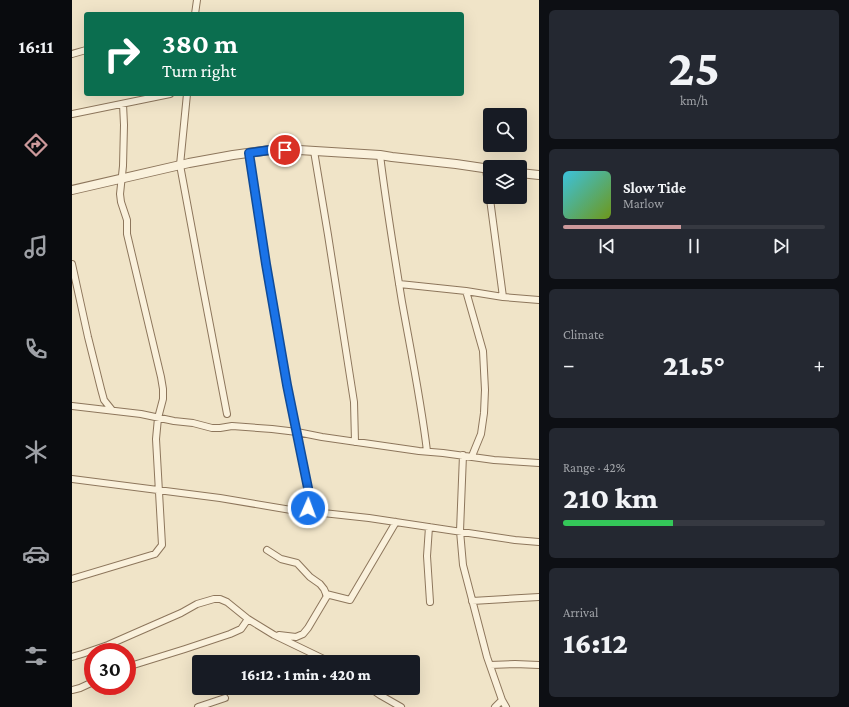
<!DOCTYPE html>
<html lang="en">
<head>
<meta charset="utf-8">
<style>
  body { margin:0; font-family:"Crimson Pro",serif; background:#242831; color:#f1f3f6; height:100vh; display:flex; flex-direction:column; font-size:15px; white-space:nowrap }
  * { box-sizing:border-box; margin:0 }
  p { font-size:13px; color:#9ea1a6 }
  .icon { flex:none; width:22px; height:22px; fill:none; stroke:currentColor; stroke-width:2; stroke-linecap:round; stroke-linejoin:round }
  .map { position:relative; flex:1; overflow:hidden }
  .panel { display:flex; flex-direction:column; gap:10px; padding:10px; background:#0d0f14; width:310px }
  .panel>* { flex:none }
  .guide { position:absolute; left:12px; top:12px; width:380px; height:84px; border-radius:4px; box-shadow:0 4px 16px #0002; background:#0b6e4f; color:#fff; overflow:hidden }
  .controls { position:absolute; left:411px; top:108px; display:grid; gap:8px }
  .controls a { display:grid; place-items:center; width:44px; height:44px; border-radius:4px; background:#171b24; box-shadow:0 4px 16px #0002; font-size:20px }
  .speed { position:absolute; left:12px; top:643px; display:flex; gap:8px; font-size:20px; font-weight:700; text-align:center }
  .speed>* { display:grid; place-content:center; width:52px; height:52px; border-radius:50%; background:#171b24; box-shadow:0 4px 16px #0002; line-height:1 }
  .speed .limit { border:6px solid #d22; background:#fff; color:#111 }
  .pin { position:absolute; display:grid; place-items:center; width:34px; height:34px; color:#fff; margin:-17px; border:2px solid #fff; border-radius:50%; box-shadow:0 1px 4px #0007 }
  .me { position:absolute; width:44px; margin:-22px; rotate:2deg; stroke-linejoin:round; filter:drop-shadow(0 0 3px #0008) }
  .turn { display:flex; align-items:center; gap:14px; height:84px; padding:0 12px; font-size:18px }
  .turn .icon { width:52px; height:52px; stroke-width:2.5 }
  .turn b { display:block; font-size:28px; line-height:34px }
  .big { font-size:30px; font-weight:800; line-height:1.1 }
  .panel .widget { flex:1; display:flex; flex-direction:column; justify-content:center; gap:6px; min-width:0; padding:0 14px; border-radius:6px; background:#242831 }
  .panel .dial { align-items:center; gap:0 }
  .dial b { font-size:52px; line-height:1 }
  .song { display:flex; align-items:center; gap:12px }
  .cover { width:48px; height:48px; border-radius:6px; background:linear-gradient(135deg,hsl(190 70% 55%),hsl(80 70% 35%)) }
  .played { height:4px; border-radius:2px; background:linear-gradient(90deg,#cc999b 45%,#363941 45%) }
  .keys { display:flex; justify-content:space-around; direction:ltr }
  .heat { display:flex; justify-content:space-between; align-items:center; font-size:22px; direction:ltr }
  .charge { height:6px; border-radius:3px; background:linear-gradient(90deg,#34c759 42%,#363941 0) }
  .trip { position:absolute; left:120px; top:655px; width:228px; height:40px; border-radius:4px; background:#171b24; box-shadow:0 4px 16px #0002; font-weight:800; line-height:40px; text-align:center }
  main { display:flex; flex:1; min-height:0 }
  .tabs { display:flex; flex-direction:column; width:72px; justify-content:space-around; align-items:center; background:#090b0e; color:#9ea1a6 }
  .tabs .icon { width:28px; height:28px }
  .tabs .active { color:#cc999b }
  .tabs b { font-size:18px; color:#f1f3f6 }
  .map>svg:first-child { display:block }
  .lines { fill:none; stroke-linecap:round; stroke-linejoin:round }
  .minor-casing { stroke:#8d765c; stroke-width:8 }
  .tertiary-casing { stroke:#8d765c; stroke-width:10 }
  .minor { stroke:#faf1dc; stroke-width:6 }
  .tertiary { stroke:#faf1dc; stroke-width:8 }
  .route-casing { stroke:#114b97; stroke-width:10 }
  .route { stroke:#1a73e8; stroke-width:7 }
</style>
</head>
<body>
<main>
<nav class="tabs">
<b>16:11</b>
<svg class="icon active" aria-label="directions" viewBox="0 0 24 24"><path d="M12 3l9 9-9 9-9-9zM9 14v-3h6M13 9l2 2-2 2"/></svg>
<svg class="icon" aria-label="music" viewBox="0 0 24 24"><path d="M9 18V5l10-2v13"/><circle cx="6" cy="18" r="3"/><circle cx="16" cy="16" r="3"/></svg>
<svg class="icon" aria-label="phone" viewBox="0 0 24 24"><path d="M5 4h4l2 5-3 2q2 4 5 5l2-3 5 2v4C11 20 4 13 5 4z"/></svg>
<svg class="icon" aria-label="climate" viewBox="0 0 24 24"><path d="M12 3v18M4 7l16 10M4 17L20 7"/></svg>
<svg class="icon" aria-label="car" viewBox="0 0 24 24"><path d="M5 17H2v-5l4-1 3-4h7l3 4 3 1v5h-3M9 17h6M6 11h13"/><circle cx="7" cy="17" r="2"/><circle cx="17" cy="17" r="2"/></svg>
<svg class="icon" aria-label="filters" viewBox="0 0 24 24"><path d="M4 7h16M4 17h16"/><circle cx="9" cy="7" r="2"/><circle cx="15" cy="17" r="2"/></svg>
</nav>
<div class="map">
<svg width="467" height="707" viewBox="0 0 467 707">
  <rect width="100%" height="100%" fill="#f0e4c8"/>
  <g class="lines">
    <g class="minor-casing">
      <path id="minor" d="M123,14l2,-14
        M0,54l14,-4
        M115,94l-7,71 21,113 26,136
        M0,114l98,-20
        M242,151l14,84 26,167 1,40
        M177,153l17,111 21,121 21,103 1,12 -1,8 15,5 46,5 146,22 24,2
        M308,155c6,49 14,98 22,147 9,50 19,99 25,149
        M414,169l17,128
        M0,264l16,73 13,52 3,11 8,10
        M327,284l10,1 57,6 37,6 36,3
        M394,291l17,60 2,39 -1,23 -3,21 -9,22
        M0,406l69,8 33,7 19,2 19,5h8l12,-2 40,3 25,3 25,5 97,14 24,2 51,7 45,3
        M391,455l-3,76 3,34 24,92 15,43 4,7
        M0,479l148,19 77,13h5l6,-3
        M357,527l-2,29 3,46
        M195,550l14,9 16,4 13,14 10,7 4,5 3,7 -19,32 -5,6 -7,3 -17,-2
        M0,579l83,-25 7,-9 -6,-106 2,-21 5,-19v-10l-2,-12 -34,-143v-14l-6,-18 -1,-8 3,-28 1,-41 -1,-21
        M254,594l24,6 46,-78
        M400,601l67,-4
        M0,657l10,-3 26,-9 25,-11 48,-21 16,-9 17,-5h6l7,3 21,17 26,16 56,27
        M418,665l25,-1 24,1
        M55,667l58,-18 45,-15 11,-5 7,-10
        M298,688l10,7 21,12
        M0,690l8,-2 13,-6
        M126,707l27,-9
        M423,707l7,-7"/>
    </g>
    <g class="tertiary-casing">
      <path id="tertiary" d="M448,173l19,2
        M0,190l117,-27 44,-8 37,-5h29l81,5 12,2 64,7 34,5"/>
    </g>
    <use href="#minor" class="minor"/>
    <use href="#tertiary" class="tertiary"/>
  </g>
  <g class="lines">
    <g class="route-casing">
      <path id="route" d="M213,150h-15l-21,3 17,111 21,121 21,103 1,12 -1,8"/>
    </g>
    <use href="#route" class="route"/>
  </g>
</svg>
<div class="controls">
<a><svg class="icon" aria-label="search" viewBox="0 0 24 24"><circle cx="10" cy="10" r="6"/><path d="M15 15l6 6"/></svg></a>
<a><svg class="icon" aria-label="layers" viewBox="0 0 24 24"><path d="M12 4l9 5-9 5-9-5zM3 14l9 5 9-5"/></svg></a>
</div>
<div class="speed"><div class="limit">30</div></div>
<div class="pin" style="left:213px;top:150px;background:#d93025"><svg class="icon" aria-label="arrive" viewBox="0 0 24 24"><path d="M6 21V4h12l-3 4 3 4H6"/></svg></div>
<svg class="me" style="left:236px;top:508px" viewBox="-20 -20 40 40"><circle r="17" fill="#1a73e8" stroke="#fff" stroke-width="3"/><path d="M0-11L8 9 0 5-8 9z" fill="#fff"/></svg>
<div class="trip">16:12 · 1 min · 420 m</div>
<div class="guide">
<div class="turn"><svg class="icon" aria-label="right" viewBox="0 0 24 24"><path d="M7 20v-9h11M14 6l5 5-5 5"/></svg><div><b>380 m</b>Turn right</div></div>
</div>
</div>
<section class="panel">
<div class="widget dial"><b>25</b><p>km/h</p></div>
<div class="widget">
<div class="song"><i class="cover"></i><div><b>Slow Tide</b><p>Marlow</p></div></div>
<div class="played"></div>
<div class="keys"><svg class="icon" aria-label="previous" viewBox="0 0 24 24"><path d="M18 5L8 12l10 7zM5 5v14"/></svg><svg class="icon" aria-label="pause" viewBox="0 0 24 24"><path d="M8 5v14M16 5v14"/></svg><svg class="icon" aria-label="next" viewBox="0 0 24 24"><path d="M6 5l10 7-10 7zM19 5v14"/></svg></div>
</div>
<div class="widget"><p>Climate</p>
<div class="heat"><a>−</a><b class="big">21.5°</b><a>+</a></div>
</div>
<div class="widget"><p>Range · 42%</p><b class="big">210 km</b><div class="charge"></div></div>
<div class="widget"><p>Arrival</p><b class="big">16:12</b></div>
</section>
</main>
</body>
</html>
